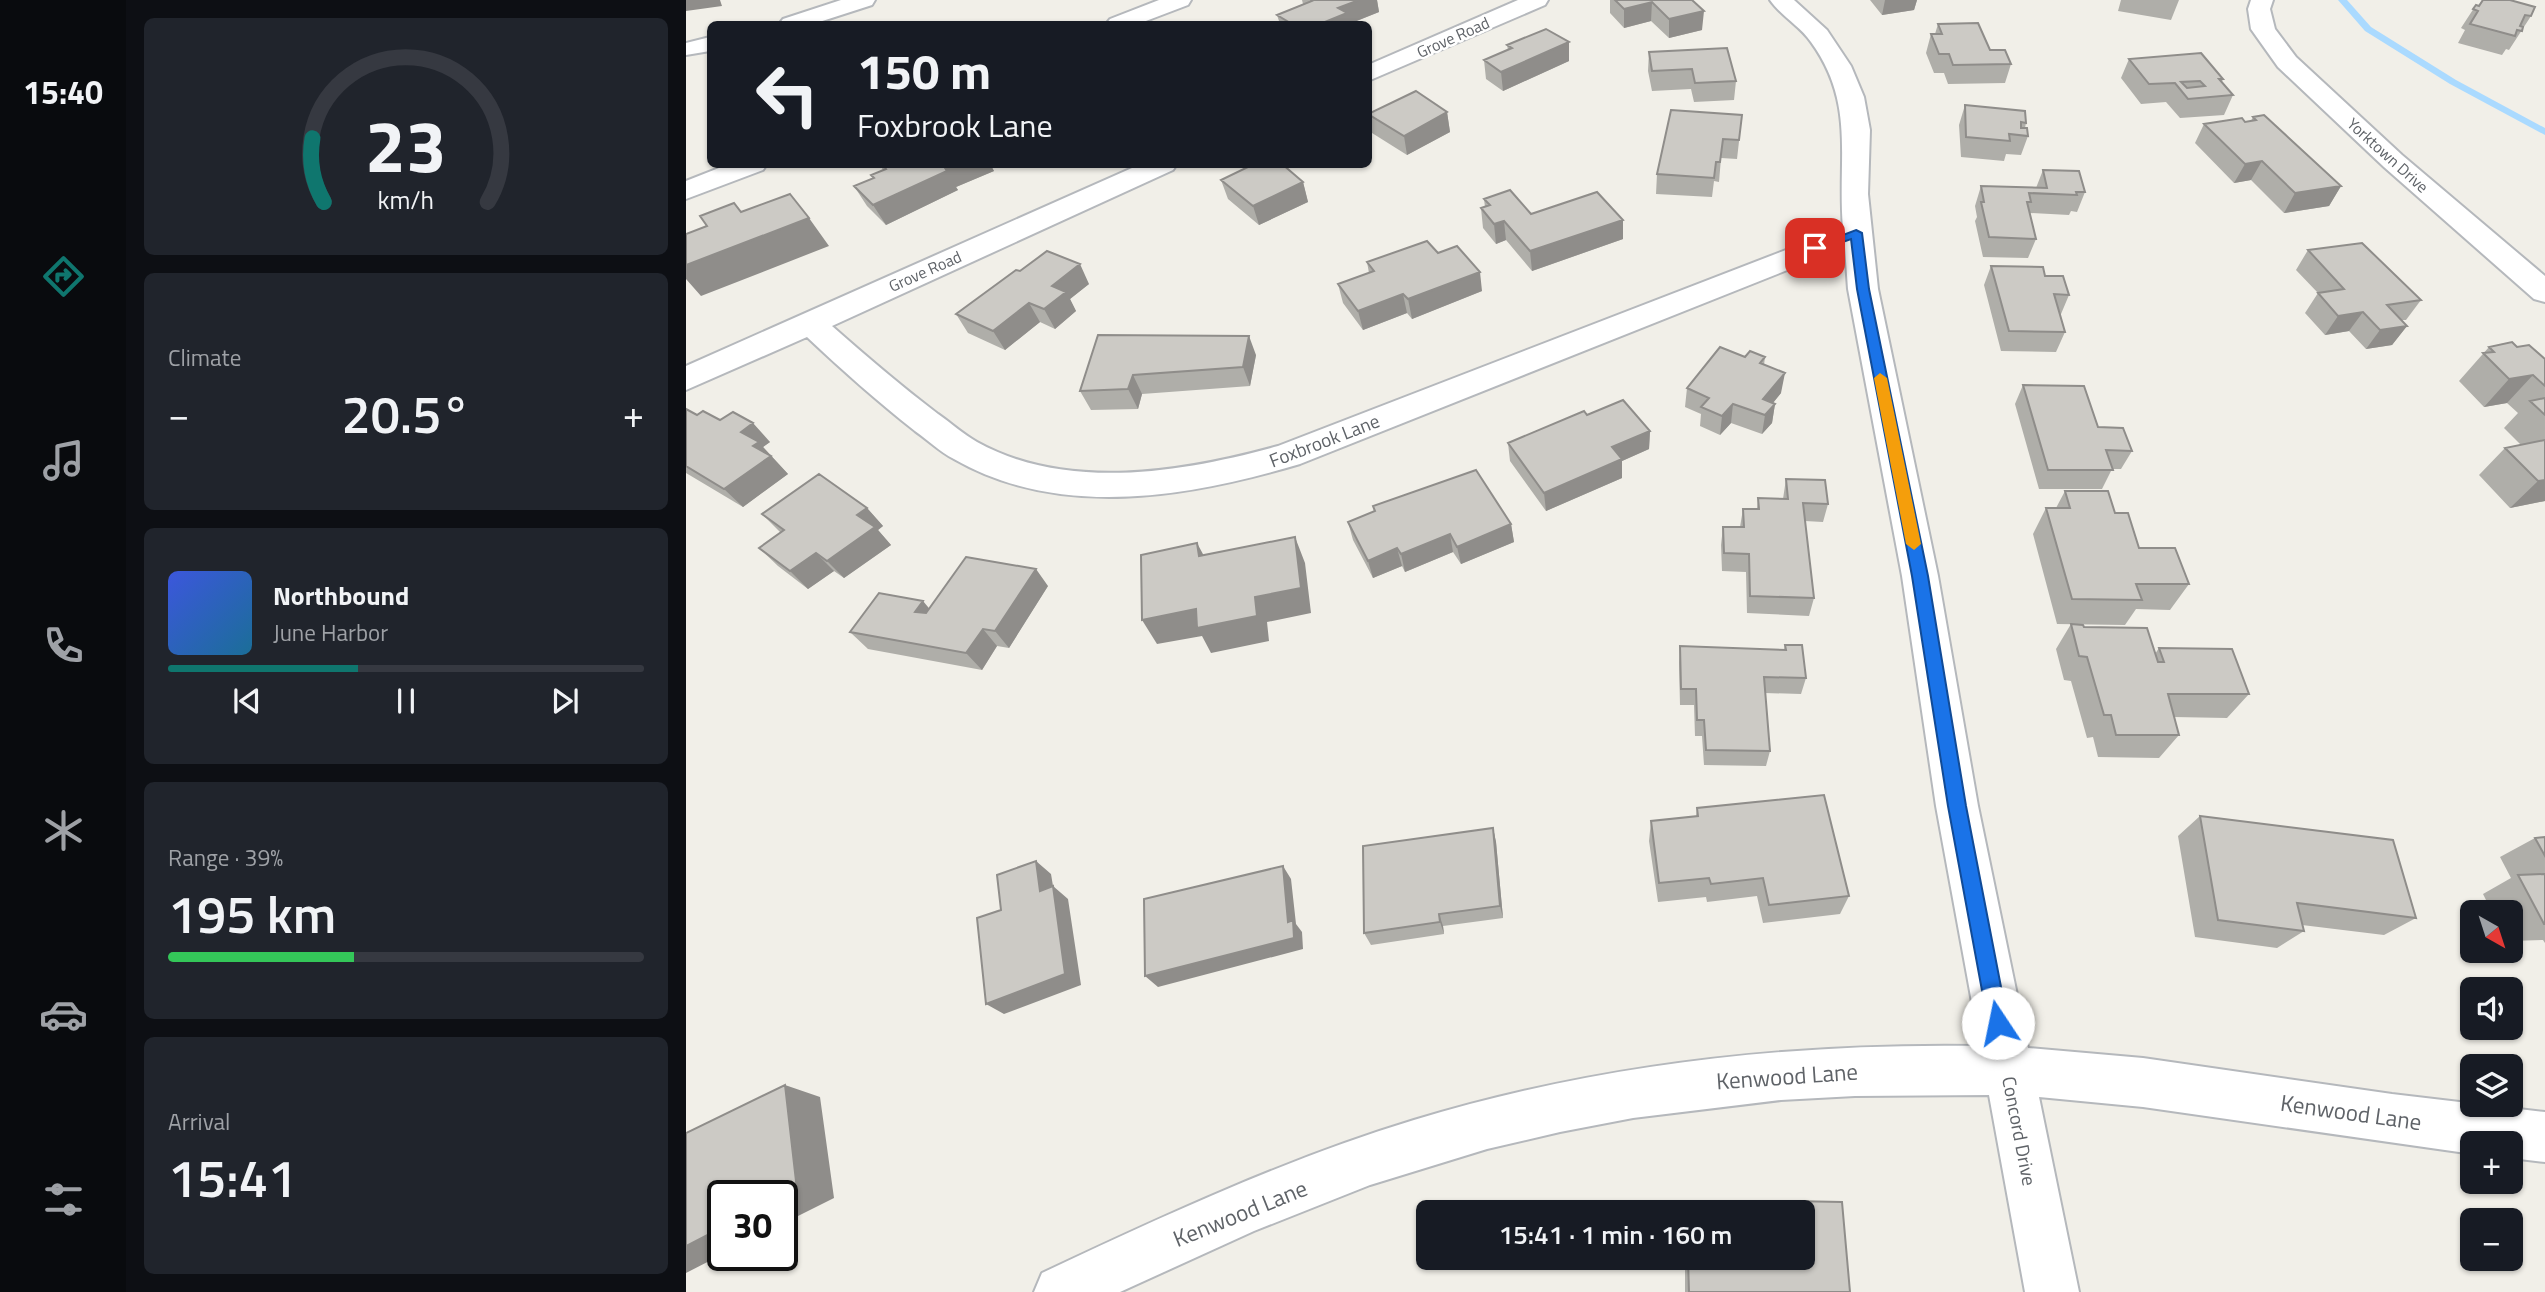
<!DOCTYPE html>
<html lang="en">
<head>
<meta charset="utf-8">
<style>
  body { margin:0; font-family:"Titillium Web",sans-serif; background:#20242c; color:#f1f3f6; height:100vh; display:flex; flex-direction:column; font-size:26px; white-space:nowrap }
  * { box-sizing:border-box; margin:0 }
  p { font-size:23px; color:#9ea1a6 }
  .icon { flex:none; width:38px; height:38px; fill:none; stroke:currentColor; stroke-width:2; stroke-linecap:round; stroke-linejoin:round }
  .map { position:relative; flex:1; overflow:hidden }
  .panel { display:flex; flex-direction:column; gap:18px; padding:18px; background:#0d0f14; width:560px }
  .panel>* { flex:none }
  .guide { position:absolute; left:21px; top:21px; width:665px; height:147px; border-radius:10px; box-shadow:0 2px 5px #0004; background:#171b24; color:#f1f3f6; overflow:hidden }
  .needle { width:46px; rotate:141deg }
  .buttons { position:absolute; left:1774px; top:900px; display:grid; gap:14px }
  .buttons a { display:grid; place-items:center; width:63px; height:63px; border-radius:10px; background:#171b24; box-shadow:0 2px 5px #0004; font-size:35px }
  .speed { position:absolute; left:21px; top:1180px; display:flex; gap:14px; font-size:35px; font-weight:700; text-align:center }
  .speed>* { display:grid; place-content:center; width:91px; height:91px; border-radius:50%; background:#171b24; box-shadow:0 2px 5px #0004; line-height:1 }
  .speed .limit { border:4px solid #111; border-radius:10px; background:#fff; color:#111 }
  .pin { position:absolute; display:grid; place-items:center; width:60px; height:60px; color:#fff; margin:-30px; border-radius:14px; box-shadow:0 4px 10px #0006 }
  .me { position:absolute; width:77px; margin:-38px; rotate:349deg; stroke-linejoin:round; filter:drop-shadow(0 0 5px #0008) }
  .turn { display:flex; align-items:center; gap:24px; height:147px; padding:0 35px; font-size:32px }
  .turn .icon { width:91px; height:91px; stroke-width:2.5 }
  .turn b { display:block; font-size:49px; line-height:60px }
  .big { font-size:52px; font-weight:600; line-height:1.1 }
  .panel .card { flex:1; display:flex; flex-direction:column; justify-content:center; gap:10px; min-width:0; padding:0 24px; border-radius:10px; background:#20242c }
  .panel .dial { align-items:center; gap:0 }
  .dial svg { height:182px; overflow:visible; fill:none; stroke:#363941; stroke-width:7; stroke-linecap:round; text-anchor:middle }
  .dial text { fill:#f1f3f6; stroke:none }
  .song { display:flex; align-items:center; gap:21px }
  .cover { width:84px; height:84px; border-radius:10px; background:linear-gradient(135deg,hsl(230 70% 55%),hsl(200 70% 35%)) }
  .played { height:7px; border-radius:4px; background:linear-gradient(90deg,#0f766e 40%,#363941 40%) }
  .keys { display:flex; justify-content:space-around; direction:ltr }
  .heat { display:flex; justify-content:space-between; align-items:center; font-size:38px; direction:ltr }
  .charge { height:10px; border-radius:5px; background:linear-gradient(90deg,#34c759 39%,#363941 0) }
  .trip { position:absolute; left:730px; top:1200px; width:399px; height:70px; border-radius:10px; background:#171b24; box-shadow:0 2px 5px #0004; font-weight:600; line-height:70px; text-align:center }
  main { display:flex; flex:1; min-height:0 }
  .tabs { display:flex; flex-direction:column; width:126px; justify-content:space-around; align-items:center; background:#090b0e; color:#9ea1a6 }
  .tabs .icon { width:49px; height:49px }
  .tabs .active { color:#0f766e }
  .tabs b { font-size:32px; color:#f1f3f6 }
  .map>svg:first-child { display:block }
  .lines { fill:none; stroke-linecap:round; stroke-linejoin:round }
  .stream { fill:#aadaff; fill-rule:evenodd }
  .minor-casing { stroke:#b5b8bc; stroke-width:4 }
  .minor { fill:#fff; fill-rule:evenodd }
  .wall { fill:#afaea9 }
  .shaded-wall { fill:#8f8d8a }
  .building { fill:#cccac5; stroke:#8f8d8a; stroke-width:2; fill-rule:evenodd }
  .route { fill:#1a73e8; stroke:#114b97; stroke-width:2 }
  .slow { fill:#f59e0b }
  .labels { text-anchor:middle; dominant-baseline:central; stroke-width:5; stroke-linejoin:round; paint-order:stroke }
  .far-street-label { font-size:16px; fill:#5f6368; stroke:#fff }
  .street-label { font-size:19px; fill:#5f6368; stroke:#fff }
  .near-street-label { font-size:23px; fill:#5f6368; stroke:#fff }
</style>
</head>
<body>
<main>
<nav class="tabs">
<b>15:40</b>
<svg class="icon active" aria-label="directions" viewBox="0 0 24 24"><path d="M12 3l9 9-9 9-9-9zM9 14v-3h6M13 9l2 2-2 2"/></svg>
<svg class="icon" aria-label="music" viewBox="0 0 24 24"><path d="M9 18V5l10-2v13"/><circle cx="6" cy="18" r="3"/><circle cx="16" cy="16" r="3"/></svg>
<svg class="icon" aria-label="phone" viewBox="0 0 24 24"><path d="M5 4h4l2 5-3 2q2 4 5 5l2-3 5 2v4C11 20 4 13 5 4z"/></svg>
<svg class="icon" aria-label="climate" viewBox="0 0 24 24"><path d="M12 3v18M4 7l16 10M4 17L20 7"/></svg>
<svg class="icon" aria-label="car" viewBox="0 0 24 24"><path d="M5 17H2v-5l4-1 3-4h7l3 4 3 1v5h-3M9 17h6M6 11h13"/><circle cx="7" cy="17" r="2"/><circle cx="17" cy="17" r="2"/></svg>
<svg class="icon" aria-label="filters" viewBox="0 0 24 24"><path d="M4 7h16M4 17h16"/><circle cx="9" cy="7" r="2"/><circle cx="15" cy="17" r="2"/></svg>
</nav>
<section class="panel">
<div class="card dial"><svg viewBox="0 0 100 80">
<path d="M14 69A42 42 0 1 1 86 69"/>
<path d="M14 69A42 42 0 0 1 9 41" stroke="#0f766e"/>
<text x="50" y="56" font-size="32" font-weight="700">23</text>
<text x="50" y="72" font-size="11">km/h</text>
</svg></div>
<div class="card"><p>Climate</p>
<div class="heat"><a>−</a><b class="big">20.5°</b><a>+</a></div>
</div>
<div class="card">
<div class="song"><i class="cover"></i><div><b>Northbound</b><p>June Harbor</p></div></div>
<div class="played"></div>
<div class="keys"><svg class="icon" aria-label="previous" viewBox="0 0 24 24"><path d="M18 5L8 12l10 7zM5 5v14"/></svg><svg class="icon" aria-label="pause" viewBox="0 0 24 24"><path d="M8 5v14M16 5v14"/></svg><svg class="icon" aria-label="next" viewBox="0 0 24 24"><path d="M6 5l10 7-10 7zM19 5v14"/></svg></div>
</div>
<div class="card"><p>Range · 39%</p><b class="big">195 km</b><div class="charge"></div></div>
<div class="card"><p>Arrival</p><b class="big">15:41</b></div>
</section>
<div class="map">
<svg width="1859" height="1292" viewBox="0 0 1859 1292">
  <rect width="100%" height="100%" fill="#f1efe8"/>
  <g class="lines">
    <path class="stream" d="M1652,0h9l24,27 85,53 89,48v7l-95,-51 -85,-53z"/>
    <g class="minor-casing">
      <path id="minor" d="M155,0h34l-3,5 -59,19h-34l4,-5z
        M473,0h32l-3,5 -50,19h-32l4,-5z
        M832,0h30l-3,5 -177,76v-16z
        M1084,0h24l33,30 24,36 13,31 6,33 -2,64 10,95 60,287 40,230 50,242 115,10 249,36 153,18v50l-34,-4v-15h-38v11l-330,-47 -104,-10 40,195h-54l-36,-197 -134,1 -74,4 -148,18 -73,14 -73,17 -117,36 -116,46 -134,61h-86l8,-19c121,-57 244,-114 372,-153 184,-56 374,-77 566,-74l-44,-240 -34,-230 -54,-287 -3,-42 -545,217c-111,33 -240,56 -346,-5 -14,-7 -26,-19 -39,-28 -38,-30 -73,-61 -108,-94l-121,53v-24l455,-202h36l-4,6 -341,156c34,30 69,60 106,88 13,9 25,20 39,28 90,50 207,30 301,4l565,-218c-6,-70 13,-124 -32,-186 -11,-16 -30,-26 -41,-42z
        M1565,0h22l-3,9 5,20 21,28 106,98 143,121v26l-11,-3 -150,-132 -106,-100 -27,-38 -3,-20z
        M24,37v14l-24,4v-12z
        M43,164h38l-4,6 -77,29v-18z"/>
    </g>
    <use href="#minor" class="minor"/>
  </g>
  <path class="wall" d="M616,0h75l2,12 -30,12h-69l-3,-9 26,-11z
    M924,0h82l10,30 -33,8 -18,-17 -27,7 -14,-15z
    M1184,0h47l-3,10 -32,5z
    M1435,0h58l-8,20 -53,-9z
    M1796,0h28l21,16 -22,34 -3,-1 -4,6 -44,-12 7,-13 -4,-2 15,-23 2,1z
    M1252,24l52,26 21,14 -6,19 -57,1 -4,-11h-10l-8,-20 5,-19h4z
    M883,42v19l-66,30 -17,-12 -2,-19 24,-10 -1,-5z
    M963,52l87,29 -2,19 -40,2 -3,-13 -39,2 -4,-20z
    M1443,59l94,20 -1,3 11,13 -9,20 -44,3 -14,-16 -25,2 -20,-26z
    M1279,105l61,18 -1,5 3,8 -7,19 -15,-1 -2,7 -43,-4 -2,-32z
    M761,112l3,20 -43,23 -35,-22 -4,-16v-4z
    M1056,115l-5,44 -16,-1 -2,24 -5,-1 -2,16 -56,-3 1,-20z
    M1567,117l88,69 -12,20 -45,7 -33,-33 -17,3 -39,-40 9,-19 41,-2 6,-1z
    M194,164h110l4,7 -38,16 2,3 -72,35 -19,-19 -13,-20 19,-8 -2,-3 12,-5z
    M1357,170l42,22 -8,20 -6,-1 -2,4 -39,-2 6,26 -8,19 -45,-1 -8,-36 2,-4 -2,-11 6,-20 55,2z
    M535,180l82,2 5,20 -49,23 -31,-26z
    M798,199l47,15 92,6v19l-91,32 -26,-31 -10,4 -13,-16 -2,-20 4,-1z
    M1622,250l113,50 -15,20h-5l6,6 -15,19 -26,4 -17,-18 -24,4 -20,-22 13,-20 -22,-23z
    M752,253l44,38 -70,28 -5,-6 -44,17 -20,-27 -5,-19 31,-11 -2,-11z
    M1305,266l54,10 24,19 -8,19h-1l5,18 -9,20 -55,-1 -17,-66z
    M334,271l69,13 -19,15 6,12 -21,18 -15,-7 -35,28 -37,-17 -12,-19z
    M412,335l158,20 -6,31 -108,8 -4,15 -47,1 -11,-19z
    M1803,347h28l28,12v142l-35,7 -31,-33 26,-27 16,-3 -17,-17 14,-15 -11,-10 -23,4 -25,-26z
    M1059,357h20l-1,8 17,28 -8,10 2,1 -3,19 -10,11 -31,-11 -11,12 -20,-9 1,-12 -16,-7 2,-19z
    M1337,385l109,66 -11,18h-9l-10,20h-63l-24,-85z
    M0,409l11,6 23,5 50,22 -7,5 25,27 -45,33 -57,-34z
    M901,415l63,16 -1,18 -27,12v17l-76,33 -36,-50 -2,-18z
    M1100,479l42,25 -5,18 -18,-1 9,77 -5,18 -62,-3 -1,-41 -24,-1 -1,-26 2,-18h17l3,-18h14l1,-11 25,1z
    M1379,491l50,22 24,35 50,36 -19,26 -34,-1 -11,16 -68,-1 -24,-90 13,-26h10z
    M687,506l138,18 3,18 -53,22 -8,-12 -48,20 -3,-6 -29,12 -20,-38 -5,-18 26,-10z
    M181,508l16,18 -5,4 13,15 -47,33 -10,-7 -26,18 -30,-23 -19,-18 22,-15 -19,-19z
    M362,586l-39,62 -12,-2 -15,24 -114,-21 -18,-17 79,-23z
    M1385,624l13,3 71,27 4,-6 90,46 -22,24 -53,-1 5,18 -20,23 -61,-1 -5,-20 -6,1 -16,-57 -7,-1 -8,-31z
    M1099,645l21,33 -5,16 -36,-1 5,58 -4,15 -62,-1 -2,-29h-7l-1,-31h-14l-1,-42 1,-17 104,4z
    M1011,808l152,88 -9,18 -77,9 -6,-27 -50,6 -1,-5 -48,5 -9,-61 2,-20 45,-5z
    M1514,816l216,102 -32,17 -82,-10 2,6 -27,17 -82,-11 -17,-101z
    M807,828l3,14 7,76 -60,8 1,8 -73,11 -7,-12z
    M1859,837v106l-2,-3 -32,1v-29h-19l-9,-18 28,-16 -11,-21 35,-19z
    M1001,1201l51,12h-54v-5z
    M1106,1201l50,1 8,90h-165v-34h117v-45h-17l-1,-5z"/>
  <path class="shaded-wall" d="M0,0h34l2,6 -36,5z
    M673,0h18l2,12 -30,12h-29l18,-16z
    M1199,0h32l-3,10 -32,5z
    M966,2l-1,19 -27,7v-19z
    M1018,11l-2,19 -33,8v-19z
    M883,42v19l-66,30 -2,-19z
    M761,112l3,20 -43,23 -3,-19z
    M1576,161l-11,19 -17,3 11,-19z
    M268,164h36l4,7 -38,16 2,3 -72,35 -13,-20z
    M617,182l5,20 -49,23 -6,-19z
    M1655,186l-12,20 -45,7 11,-20z
    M123,218l20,28 -128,50 -15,-17v-14z
    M937,220v19l-91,32 -2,-20z
    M818,221l2,19 -10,4 -2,-20z
    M394,264l9,20 -19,15 6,12 -21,18 -11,-20 8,-23z
    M794,272l2,19 -70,28 -4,-20z
    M717,294l4,19 -44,17 -5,-19z
    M343,303l11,19 -35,28 -12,-19z
    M1677,312l-14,19 -24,4 13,-19z
    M1721,326l-15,19 -26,4 14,-19z
    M563,336l7,19 -6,31 -7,-19z
    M1099,373l-4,20 -18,22v-16z
    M447,375l9,19 -4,15 -10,-20z
    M1847,375l-26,28 -23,4 25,-28z
    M1047,404l-2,19 -11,12 2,-19z
    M1089,404l-3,19 -10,11 3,-19z
    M67,423l17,19 -7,5 25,27 -45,33 -19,-18 17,-57z
    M964,431l-1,18 -27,12v17l-76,33 -2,-18 68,-46z
    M1859,480v21l-35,7 28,-27z
    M181,508l16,18 -5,4 13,15 -47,33 -17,-17 30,-46z
    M825,524l3,18 -53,22 -4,-17z
    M764,534l3,18 -48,20 -4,-18z
    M609,537l10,26 6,50 -44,9 2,19 -58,12 -9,-17 -45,8 -15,-24 113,-23z
    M511,543l14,26 -12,-13z
    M711,548l5,18 -29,12 -5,-17z
    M130,553l18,18 -26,18 -18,-18z
    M350,569l12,17 -39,62 -14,-17z
    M237,601l15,18 -23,-7z
    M297,629l14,17 -15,24 -16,-17z
    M807,828l3,14 7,76 -3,-12z
    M350,861l15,13 2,12 15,13 13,86 -77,29 -18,-10 54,-113z
    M597,866l8,13 5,45 6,8 1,17 -145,38 -13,-11 143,-54z
    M753,914l4,12 1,8 -4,-12z
    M99,1085l35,12 14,101 -52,26z
    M37,1227v27l-37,19v-27z"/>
  <path class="building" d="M625,0h48l-21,8 9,5 -27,11h-28l-15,-9 35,-14z
    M929,0h77l12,11 -35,8 -17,-17 -28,7z
    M1797,0h27l25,7 -4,9 -6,-1 -5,11 3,1 -1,4 -5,-1 -2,6 -45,-12 8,-13 -5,-2 3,-4 3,1z
    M1292,23l12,27h15l6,14 -58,1 -4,-11h-10l-8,-20h11l-4,-10z
    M860,29l23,13 -68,30 -17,-12 28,-12 -5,-3z
    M1041,48l9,33 -41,2 -3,-14 -40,2 -3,-19z
    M1515,53l22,26h-4l14,16 -45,4 -13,-16 -26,1 -20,-25zM1514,81l5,5 -18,2 -6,-6z
    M730,91l31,21 -43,24 -36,-22z
    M1279,105l60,6 1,12 -5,-1v6h6l1,8 -19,-2 1,7 -44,-4z
    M985,110l71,5 -3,25 -16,-1 -3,23h-4l-2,16 -57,-4z
    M1578,115l77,71 -46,7 -33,-32 -17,3 -41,-40 38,-6 3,4 11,-2 -3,-3z
    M196,164h72l-9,4 2,3 -74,34 -19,-19 20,-8 -3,-3 15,-6z
    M568,164h28l21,18 -50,24 -32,-26z
    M1357,170l36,1 6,21h-9l1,3 -48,-2 2,9h-4l9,37 -47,-2 -8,-35h3l-3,-16 66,2z
    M824,190l21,24 66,-22 26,28 -93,31 -26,-30 -10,3 -13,-16 9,-3 -6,-6z
    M104,194l19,24 -123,47v-31l21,-8 -7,-10 34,-13 7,9z
    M741,241l11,12 19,-7 23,26 -72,27 -5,-5 -45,17 -20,-27 36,-13 -7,-9z
    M1676,243l59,57 -34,5 20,21 -27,4 -17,-18 -25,4 -20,-23 26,-4 -36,-39z
    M361,251l33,13 -28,22 14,6 -22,17 -15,-6 -36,28 -37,-17 60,-44 4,1z
    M1305,266l52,1 2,9h18l6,19 -15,-1 11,38 -56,-1z
    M412,335l151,1 -6,31 -110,8 -5,14 -48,2z
    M1826,342l5,5 12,-2 16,14v27l-12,-11 -24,4 -26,-26 11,-1 -5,-5z
    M1034,347l25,10 5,-6 15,6 -5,6 25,10 -22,26 12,5 -10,11 -32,-11 -11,12 -21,-9 8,-9 -22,-10z
    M1337,385l61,1 14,41 25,1 9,23 -26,-1 7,20h-65z
    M1859,398v17l-15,-14z
    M937,400l27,31 -38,16 10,12 -78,34 -36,-50 76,-32 3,4z
    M0,409l11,6 6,-4 17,9 13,-8 20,11 -12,9 18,10 -6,4 18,10 -47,33 -38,-23z
    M1859,440v40l-7,1 -33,-33z
    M790,470l35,54 -54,23 -7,-13 -49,20 -4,-6 -29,13 -20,-39 27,-11 -2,-5z
    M133,474l48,34 -10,7 18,12 -48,34 -11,-8 -26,18 -31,-23 25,-18 -22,-16z
    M1100,479l39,1 3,24 -25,-1 11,95 -64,-2 -1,-42 -25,-1 -1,-26h21l-1,-18h16l-1,-11 30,1z
    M1379,491h43l7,22h13l11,35h36l14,36h-53l6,16 -70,-1 -26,-91h24z
    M609,537l6,51 -46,9 2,19 -60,12 -1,-19 -54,11 -1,-65 56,-12 2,13z
    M280,557l70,12 -41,62 -12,-2 -17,24 -116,-21 29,-39 44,8 -8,11 11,1z
    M1385,624l12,1 1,2 63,1 11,34h6l-5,-14 73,1 17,45h-81l11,41h-63l-5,-20h-7l-17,-58 -8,-1z
    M1099,645h17l4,33 -42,-1 6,74 -64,-1 -2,-30h-7l-1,-31h-15l-1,-43 106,4z
    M1138,795l25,101 -80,9 -6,-27 -52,6 -2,-6 -50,5 -8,-62 47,-5 -1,-8z
    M1514,816l193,24 23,78 -119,-15 7,28 -86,-11z
    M807,828l7,78 -61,8 1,8 -76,11 -1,-87z
    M1859,837v19l-10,-18z
    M350,861l4,30 13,-5 12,88 -79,30 -9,-86 24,-8 -4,-35z
    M597,866l5,56 5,-2 1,18 -149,38 -1,-77z
    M1859,874v50h-1l-26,-49z
    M99,1085l12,105 -15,8v-3h-59v32l-37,19v-113z
    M1001,1201h50l1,12h-51z
    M1106,1201l50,1 8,90h-161l-1,-34h114v-45h-9z"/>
  <path class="route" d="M1170,230l6,3 7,56 59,287 38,230 42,217 -3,7 -7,3 -7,-3 -3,-7 -40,-217 -36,-230 -55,-287 -6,-50 -36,13 -6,-4z"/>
  <path class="slow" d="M1194,373l7,5 34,166 -7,6 -8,-6 -32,-166z"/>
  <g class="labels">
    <g class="far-street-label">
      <text transform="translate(767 37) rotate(-24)">Grove Road</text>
      <text transform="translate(1702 155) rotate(42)">Yorktown Drive</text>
      <text transform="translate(239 271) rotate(-24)">Grove Road</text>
    </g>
    <g class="street-label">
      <text transform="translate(638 440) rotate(-21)">Foxbrook Lane</text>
      <text transform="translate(1334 1131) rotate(79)">Concord Drive</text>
    </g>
    <g class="near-street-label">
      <text transform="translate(1101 1076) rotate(-4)">Kenwood Lane</text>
      <text transform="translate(1665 1112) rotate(8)">Kenwood Lane</text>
      <text transform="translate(554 1213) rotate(-22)">Kenwood Lane</text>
    </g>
  </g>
</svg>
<div class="buttons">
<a><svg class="needle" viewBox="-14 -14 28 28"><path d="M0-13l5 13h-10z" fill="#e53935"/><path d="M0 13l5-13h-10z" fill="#9ea1a6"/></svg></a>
<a><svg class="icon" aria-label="sound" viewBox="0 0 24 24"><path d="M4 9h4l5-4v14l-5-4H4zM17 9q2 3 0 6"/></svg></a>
<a><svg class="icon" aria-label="layers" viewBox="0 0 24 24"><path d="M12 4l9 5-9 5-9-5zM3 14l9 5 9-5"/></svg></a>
<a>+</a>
<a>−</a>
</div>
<div class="speed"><div class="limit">30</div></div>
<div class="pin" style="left:1129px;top:248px;background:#d93025"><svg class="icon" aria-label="arrive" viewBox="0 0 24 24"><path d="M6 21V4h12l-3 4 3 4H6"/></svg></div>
<svg class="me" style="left:1312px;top:1023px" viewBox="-20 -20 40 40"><circle r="19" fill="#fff"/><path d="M0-13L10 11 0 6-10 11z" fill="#1a73e8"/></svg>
<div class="trip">15:41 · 1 min · 160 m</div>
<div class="guide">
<div class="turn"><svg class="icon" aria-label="left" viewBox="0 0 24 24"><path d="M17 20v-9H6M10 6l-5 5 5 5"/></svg><div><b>150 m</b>Foxbrook Lane</div></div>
</div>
</div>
</main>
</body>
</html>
